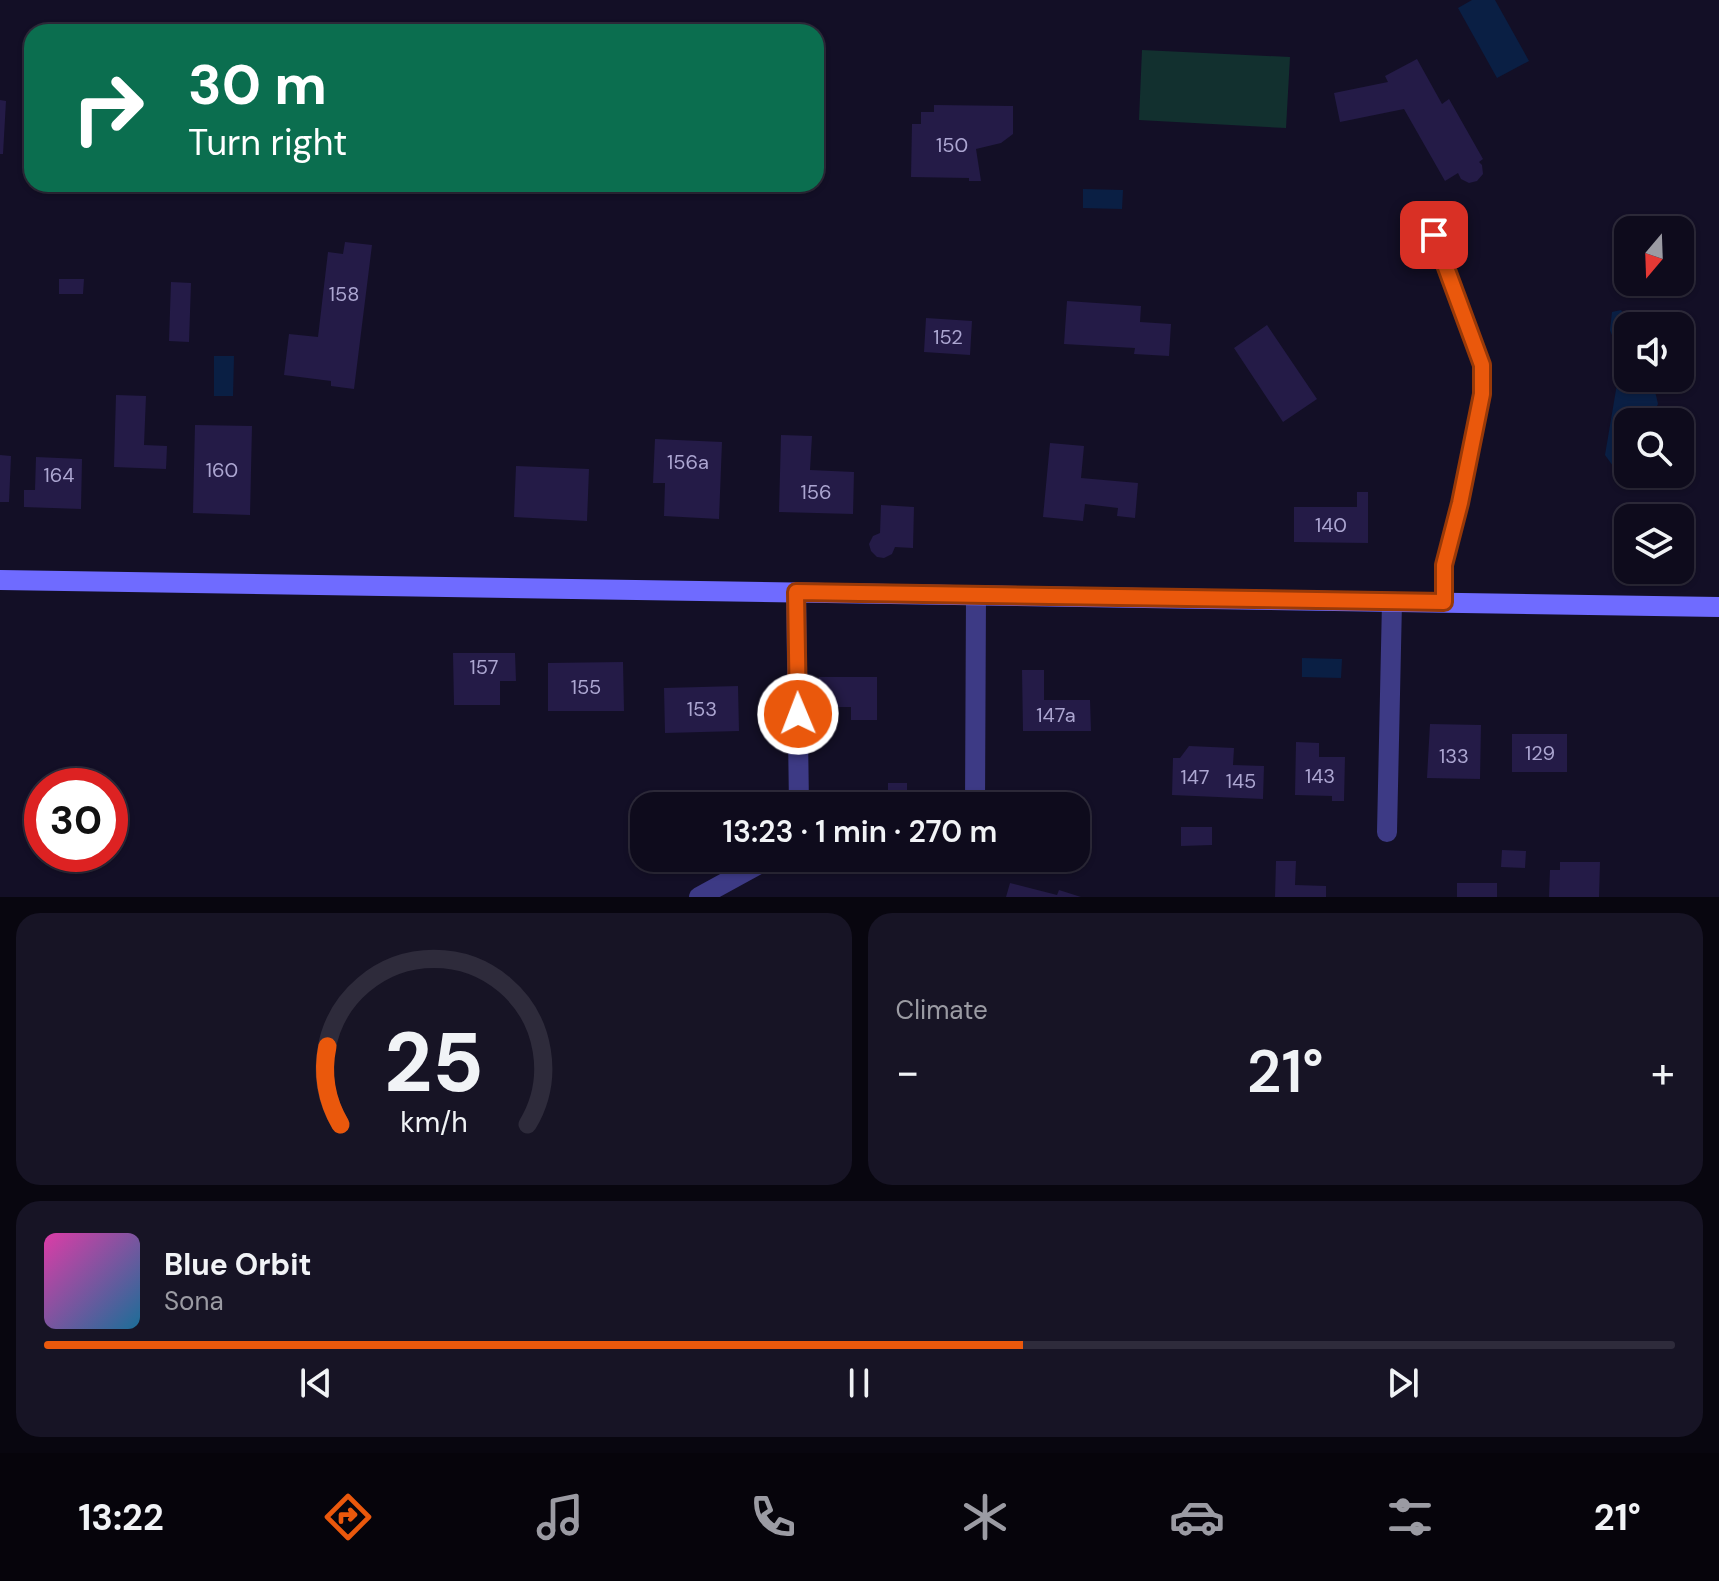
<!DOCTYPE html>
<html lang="en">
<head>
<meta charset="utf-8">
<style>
  body { margin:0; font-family:"DM Sans",sans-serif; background:#171425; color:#f1f3f6; height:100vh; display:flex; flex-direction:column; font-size:30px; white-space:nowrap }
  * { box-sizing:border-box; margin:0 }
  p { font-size:26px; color:#9b9ba3 }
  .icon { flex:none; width:44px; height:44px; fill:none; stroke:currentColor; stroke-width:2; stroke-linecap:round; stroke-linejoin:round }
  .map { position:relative; height:897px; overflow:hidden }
  .side { display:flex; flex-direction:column; gap:16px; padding:16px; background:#08060f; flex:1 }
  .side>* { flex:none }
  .guide { position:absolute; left:24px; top:24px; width:800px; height:168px; border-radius:24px; box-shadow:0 2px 6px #0004,0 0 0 2px #2e2b3b; background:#0b6e4f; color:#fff; overflow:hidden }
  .needle { width:52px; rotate:199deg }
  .fabs { position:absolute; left:1614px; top:216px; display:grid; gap:16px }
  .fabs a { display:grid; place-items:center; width:80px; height:80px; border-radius:16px; background:#0e0b1c; box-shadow:0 2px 6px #0004,0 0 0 2px #2e2b3b; font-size:40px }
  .speed { position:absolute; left:24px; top:768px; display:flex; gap:16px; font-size:40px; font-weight:700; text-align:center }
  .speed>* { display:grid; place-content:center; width:104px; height:104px; border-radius:50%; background:#0e0b1c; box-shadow:0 2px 6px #0004,0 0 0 2px #2e2b3b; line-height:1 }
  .speed .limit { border:12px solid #d22; background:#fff; color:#111 }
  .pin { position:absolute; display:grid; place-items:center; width:68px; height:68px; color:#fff; margin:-34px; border-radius:16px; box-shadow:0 4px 12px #0006 }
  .me { position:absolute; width:88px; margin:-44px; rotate:359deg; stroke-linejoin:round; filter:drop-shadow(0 0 6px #0008) }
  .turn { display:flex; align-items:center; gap:28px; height:168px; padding:0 32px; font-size:36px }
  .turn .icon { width:104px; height:104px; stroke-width:2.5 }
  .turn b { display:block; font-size:56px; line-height:68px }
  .big { font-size:60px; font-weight:600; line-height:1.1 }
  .side .card { flex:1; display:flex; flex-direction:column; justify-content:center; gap:12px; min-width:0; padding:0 28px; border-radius:24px; background:#171425 }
  .side .dial { align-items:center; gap:0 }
  .dial svg { height:208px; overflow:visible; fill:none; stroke:#2e2b3b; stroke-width:7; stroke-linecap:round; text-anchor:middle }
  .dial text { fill:#f1f3f6; stroke:none }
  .song { display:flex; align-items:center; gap:24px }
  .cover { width:96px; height:96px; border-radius:12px; background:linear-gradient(135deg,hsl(320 70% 55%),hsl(200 70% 35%)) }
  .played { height:8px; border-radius:4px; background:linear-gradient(90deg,#ea580c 60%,#2e2b3b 60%) }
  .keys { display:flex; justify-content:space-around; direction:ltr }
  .heat { display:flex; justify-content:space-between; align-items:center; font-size:44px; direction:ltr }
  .side .tiles { flex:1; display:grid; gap:16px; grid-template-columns:1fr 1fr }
  .card:last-child { grid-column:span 2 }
  .trip { position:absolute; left:630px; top:792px; width:460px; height:80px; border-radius:24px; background:#0e0b1c; box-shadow:0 2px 6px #0004,0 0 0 2px #2e2b3b; font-weight:600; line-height:80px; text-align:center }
  .dock { display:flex; height:128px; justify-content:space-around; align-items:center; background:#06040b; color:#9b9ba3 }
  .dock .icon { width:56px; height:56px }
  .dock .selected { color:#ea580c }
  .dock b { font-size:36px; color:#f1f3f6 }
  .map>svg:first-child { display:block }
  .green { fill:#12302f }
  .water { fill:#0a1f44 }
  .building { fill:#241b47 }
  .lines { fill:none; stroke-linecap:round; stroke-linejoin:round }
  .lane { stroke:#3d3a85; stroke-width:14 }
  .street { stroke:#3d3a85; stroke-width:20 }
  .secondary { stroke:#6f6bff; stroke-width:20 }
  .route-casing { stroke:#983908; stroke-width:20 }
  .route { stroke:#ea580c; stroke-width:14 }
  .labels { text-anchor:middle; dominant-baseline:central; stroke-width:8; stroke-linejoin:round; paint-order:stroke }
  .number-label { font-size:20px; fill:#aca6d1 }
</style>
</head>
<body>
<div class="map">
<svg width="1719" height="897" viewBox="0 0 1719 897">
  <rect width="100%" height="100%" fill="#130f26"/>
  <path class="green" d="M1142,50l148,7 -4,71 -147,-8z"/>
  <path class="water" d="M1472,0h23l34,61 -32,17 -39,-70z
    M1083,189l40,1 -1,19 -39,-1z
    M1621,310l11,16h-4v52h24l6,26 -9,18h-21v52l15,2 -25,-3 -13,-18 13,-77v-27l-8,-21 2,-18z
    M214,356h20l-1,40h-19z
    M1302,658l40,1 -1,19 -39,-1z"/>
  <path class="building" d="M1417,59l25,45 7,-5 34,60 -4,3 3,3 1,9 -6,7 -8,2 -8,-4 -3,-6 -13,8 -41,-72 -64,13 -6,-29 54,-11 -3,-6z
    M0,100l6,1 -3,53h-3z
    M934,105l79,1v28l-12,9 -25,6 5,32h-12v-3l-58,-1 1,-53h9v-12h13z
    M345,242l27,3 -18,144 -23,-3v-5l-47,-6 5,-41 29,3 10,-85 15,2z
    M59,279h25l-1,15h-24z
    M171,282l20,1 -2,59 -20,-1z
    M1067,301l74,5 -1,16 31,2 -2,32 -35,-2 1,-6 -71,-4z
    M926,318l46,3 -2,34 -46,-3z
    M1267,325l50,74 -34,23 -49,-74z
    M116,395l30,1 -2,49 23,1 -1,23 -52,-2z
    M195,425l57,1 -2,89 -57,-2z
    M781,435l31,1 -2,34 44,2 -1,42 -74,-2z
    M655,439l67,3 -3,77 -55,-3 1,-33h-12z
    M1050,443l34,3 -3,32 57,5 -3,35 -18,-2 1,-8 -33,-4 -2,17 -40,-4z
    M0,455l11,1 -2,46h-9z
    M36,457l46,2 -1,50 -57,-2v-17h11z
    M516,466l73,3 -2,52 -73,-4z
    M1357,492h11v51l-74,-1v-35h63z
    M881,505l33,2 -1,41 -18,-1 -3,7 -8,4 -7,-1 -6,-6 -2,-7 4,-8 7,-3z
    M453,653h62l1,28h-16v24h-46z
    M623,662l1,49h-76v-48z
    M1022,670h22v30h46l1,31h-68z
    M819,677h58v43h-26v-13h-32z
    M738,686l1,45 -74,2 -1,-45z
    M1430,724l51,1 -1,54 -53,-1z
    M1512,734h55v38h-55z
    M1296,742l23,1v14h26l-1,44h-12v-5l-37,-1z
    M1189,746l45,2 -1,17 31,1 -1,33 -91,-4 1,-37h7z
    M888,783h19v7h25v16h-44z
    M1181,827h31v18l-31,1z
    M1502,850l24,1 -1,17 -24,-1z
    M1276,861h20l-1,24 31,1v11h-51z
    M1560,862h40l-1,35h-50l1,-27h10z
    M1010,883l47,12 2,-5 22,7h-75z
    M1457,883h40v14h-40z"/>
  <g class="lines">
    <path class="lane" d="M1434,235l48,130v29l-22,109 -16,62v37"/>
    <path class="street" d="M796,592l3,214
      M975,806l1,-211
      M1387,832l5,-230
      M699,897l71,-39"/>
    <path class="secondary" d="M0,580l1719,27"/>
  </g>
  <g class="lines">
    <g class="route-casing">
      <path id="route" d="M798,714l-2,-122 648,10v-37l16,-62 22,-109v-29l-48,-130"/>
    </g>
    <use href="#route" class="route"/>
  </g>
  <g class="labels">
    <g class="number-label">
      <text x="952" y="145">150</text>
      <text x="344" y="294">158</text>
      <text x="948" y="337">152</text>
      <text x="688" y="462">156a</text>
      <text x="222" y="470">160</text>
      <text x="59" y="475">164</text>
      <text x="816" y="492">156</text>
      <text x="1331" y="525">140</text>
      <text x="484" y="667">157</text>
      <text x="586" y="687">155</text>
      <text x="702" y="709">153</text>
      <text x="1056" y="715">147a</text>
      <text x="1540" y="753">129</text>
      <text x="1454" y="756">133</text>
      <text x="1320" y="776">143</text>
      <text x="1195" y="777">147</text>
      <text x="1241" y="781">145</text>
    </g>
  </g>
</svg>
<div class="fabs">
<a><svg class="needle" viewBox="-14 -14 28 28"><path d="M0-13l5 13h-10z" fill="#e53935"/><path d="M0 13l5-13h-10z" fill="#9b9ba3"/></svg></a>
<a><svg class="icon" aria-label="sound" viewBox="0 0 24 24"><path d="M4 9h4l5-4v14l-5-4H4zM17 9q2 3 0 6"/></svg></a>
<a><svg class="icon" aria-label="search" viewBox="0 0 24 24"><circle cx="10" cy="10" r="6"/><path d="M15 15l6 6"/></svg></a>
<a><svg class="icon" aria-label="layers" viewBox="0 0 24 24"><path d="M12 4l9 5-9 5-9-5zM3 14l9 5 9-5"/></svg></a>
</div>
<div class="speed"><div class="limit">30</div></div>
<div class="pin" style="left:1434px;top:235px;background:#d93025"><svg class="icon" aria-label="arrive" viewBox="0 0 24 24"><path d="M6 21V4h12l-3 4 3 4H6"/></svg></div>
<svg class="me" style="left:798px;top:714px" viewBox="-20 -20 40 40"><circle r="17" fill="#ea580c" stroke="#fff" stroke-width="3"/><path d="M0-11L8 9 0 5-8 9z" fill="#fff"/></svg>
<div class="trip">13:23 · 1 min · 270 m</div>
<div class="guide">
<div class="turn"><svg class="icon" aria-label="right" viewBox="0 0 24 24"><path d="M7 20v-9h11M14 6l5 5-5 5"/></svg><div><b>30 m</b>Turn right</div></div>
</div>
</div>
<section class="side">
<div class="tiles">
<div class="card dial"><svg viewBox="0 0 100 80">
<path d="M14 69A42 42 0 1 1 86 69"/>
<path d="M14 69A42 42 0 0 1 9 39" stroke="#ea580c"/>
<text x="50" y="56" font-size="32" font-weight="700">25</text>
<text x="50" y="72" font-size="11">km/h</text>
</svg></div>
<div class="card"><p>Climate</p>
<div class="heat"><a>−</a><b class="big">21°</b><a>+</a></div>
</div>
<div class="card">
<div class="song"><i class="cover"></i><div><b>Blue Orbit</b><p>Sona</p></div></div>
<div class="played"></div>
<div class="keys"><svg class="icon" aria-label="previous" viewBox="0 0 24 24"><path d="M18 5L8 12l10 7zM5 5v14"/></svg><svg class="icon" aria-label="pause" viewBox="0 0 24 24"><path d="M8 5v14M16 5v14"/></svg><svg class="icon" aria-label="next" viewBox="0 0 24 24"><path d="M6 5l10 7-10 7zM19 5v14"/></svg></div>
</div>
</div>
</section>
<nav class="dock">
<b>13:22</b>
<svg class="icon selected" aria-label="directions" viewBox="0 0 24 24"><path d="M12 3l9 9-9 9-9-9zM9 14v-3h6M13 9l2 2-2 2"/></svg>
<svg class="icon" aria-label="music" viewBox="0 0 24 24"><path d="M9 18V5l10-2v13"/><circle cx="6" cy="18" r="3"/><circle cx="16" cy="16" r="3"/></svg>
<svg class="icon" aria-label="phone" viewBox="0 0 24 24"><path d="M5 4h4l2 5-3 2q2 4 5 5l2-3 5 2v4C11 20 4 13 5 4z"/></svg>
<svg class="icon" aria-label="climate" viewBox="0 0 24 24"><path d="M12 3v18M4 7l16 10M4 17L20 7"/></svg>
<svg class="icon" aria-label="car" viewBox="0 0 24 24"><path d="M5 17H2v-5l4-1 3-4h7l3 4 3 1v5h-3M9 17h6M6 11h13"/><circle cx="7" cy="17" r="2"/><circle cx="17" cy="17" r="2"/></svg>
<svg class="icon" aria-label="filters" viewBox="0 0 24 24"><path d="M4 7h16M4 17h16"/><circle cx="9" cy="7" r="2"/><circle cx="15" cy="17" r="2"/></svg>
<b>21°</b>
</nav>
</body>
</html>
